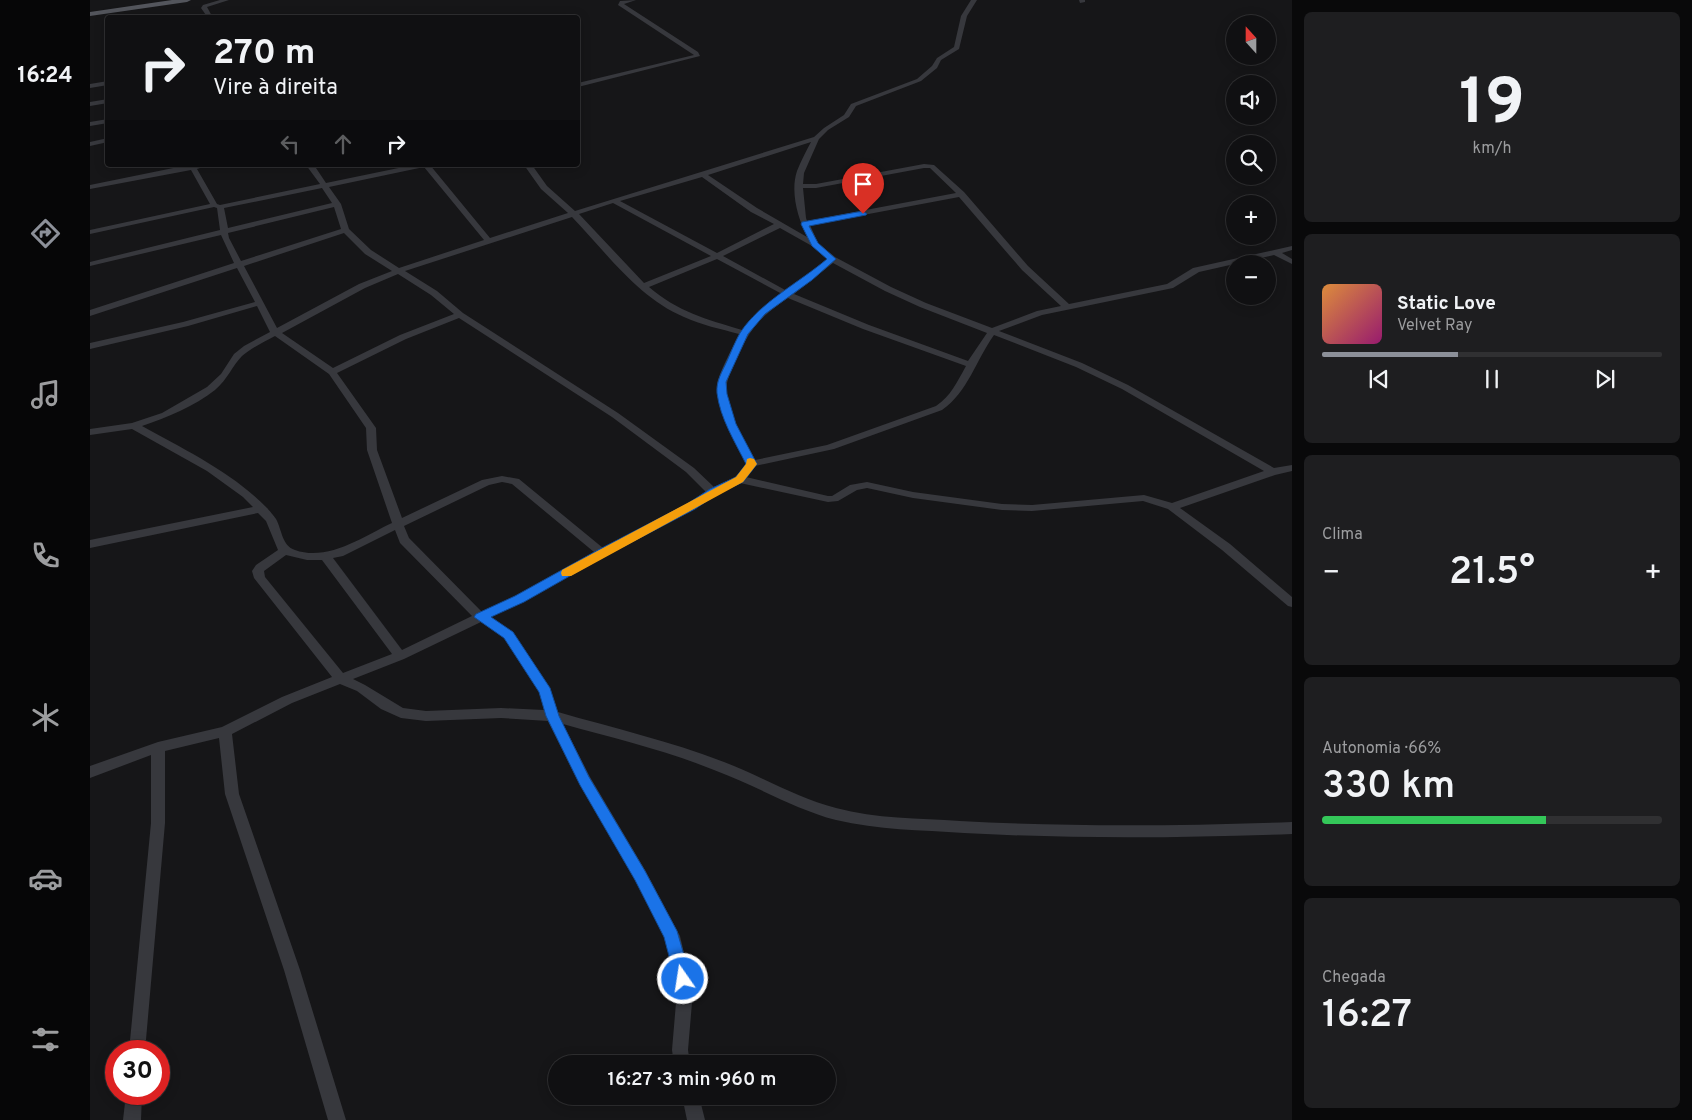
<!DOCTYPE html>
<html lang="pt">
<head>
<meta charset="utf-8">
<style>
  body { margin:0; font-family:Overpass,sans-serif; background:#1e1e20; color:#f1f3f6; height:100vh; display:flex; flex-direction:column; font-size:19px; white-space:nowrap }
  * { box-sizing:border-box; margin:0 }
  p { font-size:16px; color:#9c9d9f }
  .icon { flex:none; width:28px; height:28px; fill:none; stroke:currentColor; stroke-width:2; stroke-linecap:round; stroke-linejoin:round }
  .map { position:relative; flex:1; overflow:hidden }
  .sheet { display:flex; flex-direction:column; gap:12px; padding:12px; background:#09090a; width:400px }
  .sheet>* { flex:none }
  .banner { position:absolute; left:15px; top:15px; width:475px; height:152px; border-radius:5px; box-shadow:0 2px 12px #0003,0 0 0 1px #303032; background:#101012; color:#f1f3f6; overflow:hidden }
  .needle { width:32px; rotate:339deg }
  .controls { position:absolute; left:1136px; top:15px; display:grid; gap:10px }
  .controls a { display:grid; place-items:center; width:50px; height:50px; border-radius:50%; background:#101012; box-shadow:0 2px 12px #0003,0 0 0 1px #303032; font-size:25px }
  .speed { position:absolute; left:15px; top:1040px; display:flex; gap:10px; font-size:25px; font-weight:700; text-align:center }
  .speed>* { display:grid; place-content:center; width:65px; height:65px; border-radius:50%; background:#101012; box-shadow:0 2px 12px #0003,0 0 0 1px #303032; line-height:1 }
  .speed .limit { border:8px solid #d22; background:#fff; color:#111 }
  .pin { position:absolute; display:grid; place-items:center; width:42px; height:42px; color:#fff; margin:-51px -21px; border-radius:50% 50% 50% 0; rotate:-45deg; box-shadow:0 0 5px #0007 }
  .pin .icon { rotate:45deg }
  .me { position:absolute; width:55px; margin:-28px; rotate:347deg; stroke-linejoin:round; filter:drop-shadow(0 0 4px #0008) }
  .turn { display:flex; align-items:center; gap:18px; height:105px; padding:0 25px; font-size:22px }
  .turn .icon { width:65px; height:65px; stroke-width:2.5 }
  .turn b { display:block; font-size:35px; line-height:42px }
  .lanes { display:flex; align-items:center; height:48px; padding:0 25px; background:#0003; justify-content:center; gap:25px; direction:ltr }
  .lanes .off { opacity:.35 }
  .big { font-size:38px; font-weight:600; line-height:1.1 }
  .sheet .widget { flex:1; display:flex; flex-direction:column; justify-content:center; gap:8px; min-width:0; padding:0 18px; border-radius:8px; background:#1e1e20 }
  .sheet .dial { align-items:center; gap:0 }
  .dial b { font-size:65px; line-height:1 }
  .song { display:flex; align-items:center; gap:15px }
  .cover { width:60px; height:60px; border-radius:8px; background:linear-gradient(135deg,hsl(30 70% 55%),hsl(320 70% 35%)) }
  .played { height:5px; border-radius:2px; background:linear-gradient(90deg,#8c9099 40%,#303032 40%) }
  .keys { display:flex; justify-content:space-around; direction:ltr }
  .heat { display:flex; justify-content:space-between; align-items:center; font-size:28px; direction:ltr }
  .charge { height:8px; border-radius:4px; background:linear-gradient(90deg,#34c759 66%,#303032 0) }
  .trip { position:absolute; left:458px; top:1055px; width:288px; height:50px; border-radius:25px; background:#101012; box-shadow:0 2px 12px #0003,0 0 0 1px #303032; font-weight:600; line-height:50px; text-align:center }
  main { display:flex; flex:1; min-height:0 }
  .menu { display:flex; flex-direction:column; width:90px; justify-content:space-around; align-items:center; background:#060607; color:#9c9d9f }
  .menu .icon { width:35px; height:35px }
  .menu .selected { color:#8c9099 }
  .menu b { font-size:22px; color:#f1f3f6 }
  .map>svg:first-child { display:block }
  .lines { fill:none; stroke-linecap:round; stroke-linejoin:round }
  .minor { fill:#37383d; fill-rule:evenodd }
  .major { fill:#53555c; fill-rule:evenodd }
  .route { fill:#1a73e8; stroke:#114b97 }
  .slow { fill:#f59e0b }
</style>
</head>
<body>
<main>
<nav class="menu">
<b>16:24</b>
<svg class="icon selected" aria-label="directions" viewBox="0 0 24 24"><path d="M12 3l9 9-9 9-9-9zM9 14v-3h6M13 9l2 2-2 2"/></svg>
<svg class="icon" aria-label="music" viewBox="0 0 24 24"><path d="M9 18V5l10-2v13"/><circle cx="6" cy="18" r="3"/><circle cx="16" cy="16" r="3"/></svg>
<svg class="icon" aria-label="phone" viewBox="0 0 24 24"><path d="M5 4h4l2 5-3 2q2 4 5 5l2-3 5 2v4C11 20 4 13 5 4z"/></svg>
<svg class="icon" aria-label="climate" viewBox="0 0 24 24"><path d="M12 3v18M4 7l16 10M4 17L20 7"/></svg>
<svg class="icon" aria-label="car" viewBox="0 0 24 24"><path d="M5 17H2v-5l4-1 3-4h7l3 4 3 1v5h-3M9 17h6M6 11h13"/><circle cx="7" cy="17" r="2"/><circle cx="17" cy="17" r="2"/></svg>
<svg class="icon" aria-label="filters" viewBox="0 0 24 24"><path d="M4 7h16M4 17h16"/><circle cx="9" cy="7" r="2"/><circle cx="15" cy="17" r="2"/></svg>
</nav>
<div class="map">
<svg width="1202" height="1120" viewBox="0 0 1202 1120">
  <rect width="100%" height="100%" fill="#161618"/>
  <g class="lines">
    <path class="minor" d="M130,0h9l-22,7 6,11h-5l-7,-10 2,-3z
      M546,0l-12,4 74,48 2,4 -122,31v-4l116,-28 -76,-50 2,-4z
      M881,0h6l-10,16 -8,33 -18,11 -4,8 -16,13 -65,25 -7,11 -21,13 -9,9 -15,34 -1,11h13l108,-20 10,1 30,27 64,74 41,38 98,-20 26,-16 99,-22v4l-10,3 10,6v5l-18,-9 -75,17 -26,16 -131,27 -43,16 83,32 46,22 146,83 18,-3v6l-17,4 -95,33 50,36 62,53v10l-4,-1 -66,-56 -54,-41 -25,-8 -111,10 -30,-1 -89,-12 -46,-10 -10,2 -19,11 -10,1 -88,-19 -23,11 -22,15 -204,108 22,15 37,56 8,24c55,16 112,29 166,50 37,14 73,36 112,46 40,11 83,10 124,13 110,6 222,5 332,1v12c-109,4 -219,5 -328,-1 -43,-3 -86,-3 -128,-13 -42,-11 -81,-35 -122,-50 -49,-20 -101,-32 -151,-46l27,53 55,93 35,66 13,55 -5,59 2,14h-16l-2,-14 5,-59 -12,-54 -30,-57 -55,-95 -32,-64 -47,-3 -75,3 -25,-3 -20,-9 -24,-18 -17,-7 -48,19 -60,31 7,60 61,176 46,150h-18l-44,-150 -59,-176 -6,-56 -54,13v72l-20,228h-16l22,-228v-68l-61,23v-12l68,-24 64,-15 60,-30 50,-20 -78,-99 -2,-7 4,-6 22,-15 -12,-29 -8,-8 -168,35v-8l163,-33 -10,-10 -36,-26 -75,-42 -42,6v-6l42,-6 30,-10 45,-26 14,-13 13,-20 10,-8 26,-14 -13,-26 -69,20 -98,23v-6l93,-21 72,-20 -18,-34 -147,48v-6l144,-47 -13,-28 -131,31v-4l130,-32 -3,-22 -3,-1 -124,27v-4l120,-26 -19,-34 -101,19v-4l98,-20h21l-12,4 20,35 3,1 100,-21 -14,-19h8l12,18 87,-18h17l60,73 78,-25 -27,-24 -17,-24h8l15,21 28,25 239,-74 10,-9 20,-13 7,-11 66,-25 15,-13 5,-8 17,-11 7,-31zM721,142c-5,9 -10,19 -14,29 -7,21 1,47 10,66l-50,-29 -49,-33zM334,167l60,73 -85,28 -28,-18 -22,-21 -8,-25 -12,-17zM834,168h6l26,25 -149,28 -1,-3 -3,-30h13zM612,177l49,35 23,12 -57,29 -97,-52zM232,188l10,15 -104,25 -4,-20zM869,197l63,73 39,36 -24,5 -45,17 -66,-25 -35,-16 -56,-30 -17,-14 -8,-18zM523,203l98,53 -67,27 -65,-69zM244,207l7,22 -100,32 -12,-23 -1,-5zM482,217c34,35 65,80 112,100 17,8 37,12 55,17 -7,15 -16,31 -21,46 -7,22 19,65 29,84l-12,13 -21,10 -20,-19 -76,-55 -155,-100 -26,-22 -32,-20zM690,228l32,18 15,13 -40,32 -64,-35zM254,233l21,21 27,17 -33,13 -82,44 -33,-62zM627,259l65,35 -23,16 -17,20c-36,-11 -64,-18 -93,-43zM743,263l52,28 35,16 67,26 -19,28 -99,-36 -75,-31zM308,274l33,21 23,19 -54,21 -67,33 -51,-35 83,-45zM698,298l75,31 103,37c-9,16 -15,30 -30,40l-109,39 -72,15c-11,-21 -25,-43 -28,-66 -2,-11 3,-20 7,-29 16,-36 22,-45 54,-67zM369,318l153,99 74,55 20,20 -19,13 -84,43 -84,-69 -17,-3 -20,4 -80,38 -25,-68 -1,-22 -39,-55 69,-34zM904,335l82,32 46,22 142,82 -92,32 -28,-8 -112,10 -30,-1 -89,-12 -46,-10 -17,3 -18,11h-4l-82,-19 9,-11 79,-17 108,-39c26,-18 34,-50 52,-75zM185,336l54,38 37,54 1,22 25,73c-28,13 -64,39 -97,27 -13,-4 -13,-20 -19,-31 -2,-3 -7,-9 -9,-11 -35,-36 -82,-58 -125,-82 24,-8 53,-20 73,-36 13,-11 17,-24 27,-34 9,-8 22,-14 33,-20zM412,482l10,2 82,68 -79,44 -33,16 -73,-74 -5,-12 85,-41zM305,530l5,13 72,73 -70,34 -69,-92 10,-2zM196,555l21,5h15l70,94 -49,19 -78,-96 -1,-6zM391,622l24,16 35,54 4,18 -43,-2 -75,3 -23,-3 -38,-23 -12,-6 51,-20z
      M989,0h6v2l-5,1z
      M18,81v4l-18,3v-4z
      M18,99v4l-18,3v-4z
      M18,119v4l-18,3v-4z
      M18,138v4l-18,4v-4z
      M36,1094h16l-1,26h-18z
      M592,1096h17l6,24h-18z"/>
    <path class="major" d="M82,0h19l-4,2 -97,14v-4z"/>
  </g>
  <path class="route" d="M773,211l4,3 -1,1 -57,11 9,17 18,16 -24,21 -47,34 -17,20 -22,48 1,12 9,30 21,40 -14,18 -26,12 -22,15 -90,47 -81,46 -33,15 22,15 37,56 9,28 30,61 56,94 32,60 14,48 -3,5 -5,3 -6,-3 -2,-5 -11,-42 -29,-57 -55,-95 -34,-69 -7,-24 -35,-54 -30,-21 2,-3 39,-18 83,-46 89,-46 23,-15 26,-12 10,-13c-11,-22 -26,-46 -29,-71 -1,-12 5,-21 10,-32 4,-9 8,-19 13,-28 19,-30 60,-51 87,-74l-15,-13 -11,-22 1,-2z"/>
  <path class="slow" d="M660,458l4,1 3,5 -14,18 -172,94h-9l-1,-3 1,-3 174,-93 10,-13 1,-5z"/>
</svg>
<div class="controls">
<a><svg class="needle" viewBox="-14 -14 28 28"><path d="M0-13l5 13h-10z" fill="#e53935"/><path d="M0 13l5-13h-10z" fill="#9c9d9f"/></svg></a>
<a><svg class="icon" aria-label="sound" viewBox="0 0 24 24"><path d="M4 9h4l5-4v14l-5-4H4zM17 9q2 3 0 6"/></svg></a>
<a><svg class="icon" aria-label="search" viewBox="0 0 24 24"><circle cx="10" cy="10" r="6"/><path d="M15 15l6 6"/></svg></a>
<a>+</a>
<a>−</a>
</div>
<div class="speed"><div class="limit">30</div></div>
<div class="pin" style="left:773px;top:214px;background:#d93025"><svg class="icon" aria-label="arrive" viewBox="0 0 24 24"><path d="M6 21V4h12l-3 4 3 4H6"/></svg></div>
<svg class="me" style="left:593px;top:979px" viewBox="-20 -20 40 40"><circle r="17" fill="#1a73e8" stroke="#fff" stroke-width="3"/><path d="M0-11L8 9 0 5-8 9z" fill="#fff"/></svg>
<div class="trip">16:27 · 3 min · 960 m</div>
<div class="banner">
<div class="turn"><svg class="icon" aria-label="right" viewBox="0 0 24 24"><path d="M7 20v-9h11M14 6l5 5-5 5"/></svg><div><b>270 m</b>Vire à direita</div></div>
<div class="lanes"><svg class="icon off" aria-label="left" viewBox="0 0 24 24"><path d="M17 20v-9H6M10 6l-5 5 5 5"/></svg><svg class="icon off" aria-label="ahead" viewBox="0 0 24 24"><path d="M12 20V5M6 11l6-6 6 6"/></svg><svg class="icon" aria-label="right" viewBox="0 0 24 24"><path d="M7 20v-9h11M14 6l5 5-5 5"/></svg></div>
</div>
</div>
<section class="sheet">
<div class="widget dial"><b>19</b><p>km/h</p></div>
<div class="widget">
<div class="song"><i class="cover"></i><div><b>Static Love</b><p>Velvet Ray</p></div></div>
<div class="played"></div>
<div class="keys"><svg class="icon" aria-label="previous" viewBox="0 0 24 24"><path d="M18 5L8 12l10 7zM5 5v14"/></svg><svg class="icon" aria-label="pause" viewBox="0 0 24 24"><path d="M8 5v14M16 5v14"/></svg><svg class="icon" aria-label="next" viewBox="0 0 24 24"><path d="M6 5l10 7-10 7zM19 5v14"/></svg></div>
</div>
<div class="widget"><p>Clima</p>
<div class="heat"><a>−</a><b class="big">21.5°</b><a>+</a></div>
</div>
<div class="widget"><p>Autonomia · 66%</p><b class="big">330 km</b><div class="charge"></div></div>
<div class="widget"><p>Chegada</p><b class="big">16:27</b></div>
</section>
</main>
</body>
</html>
